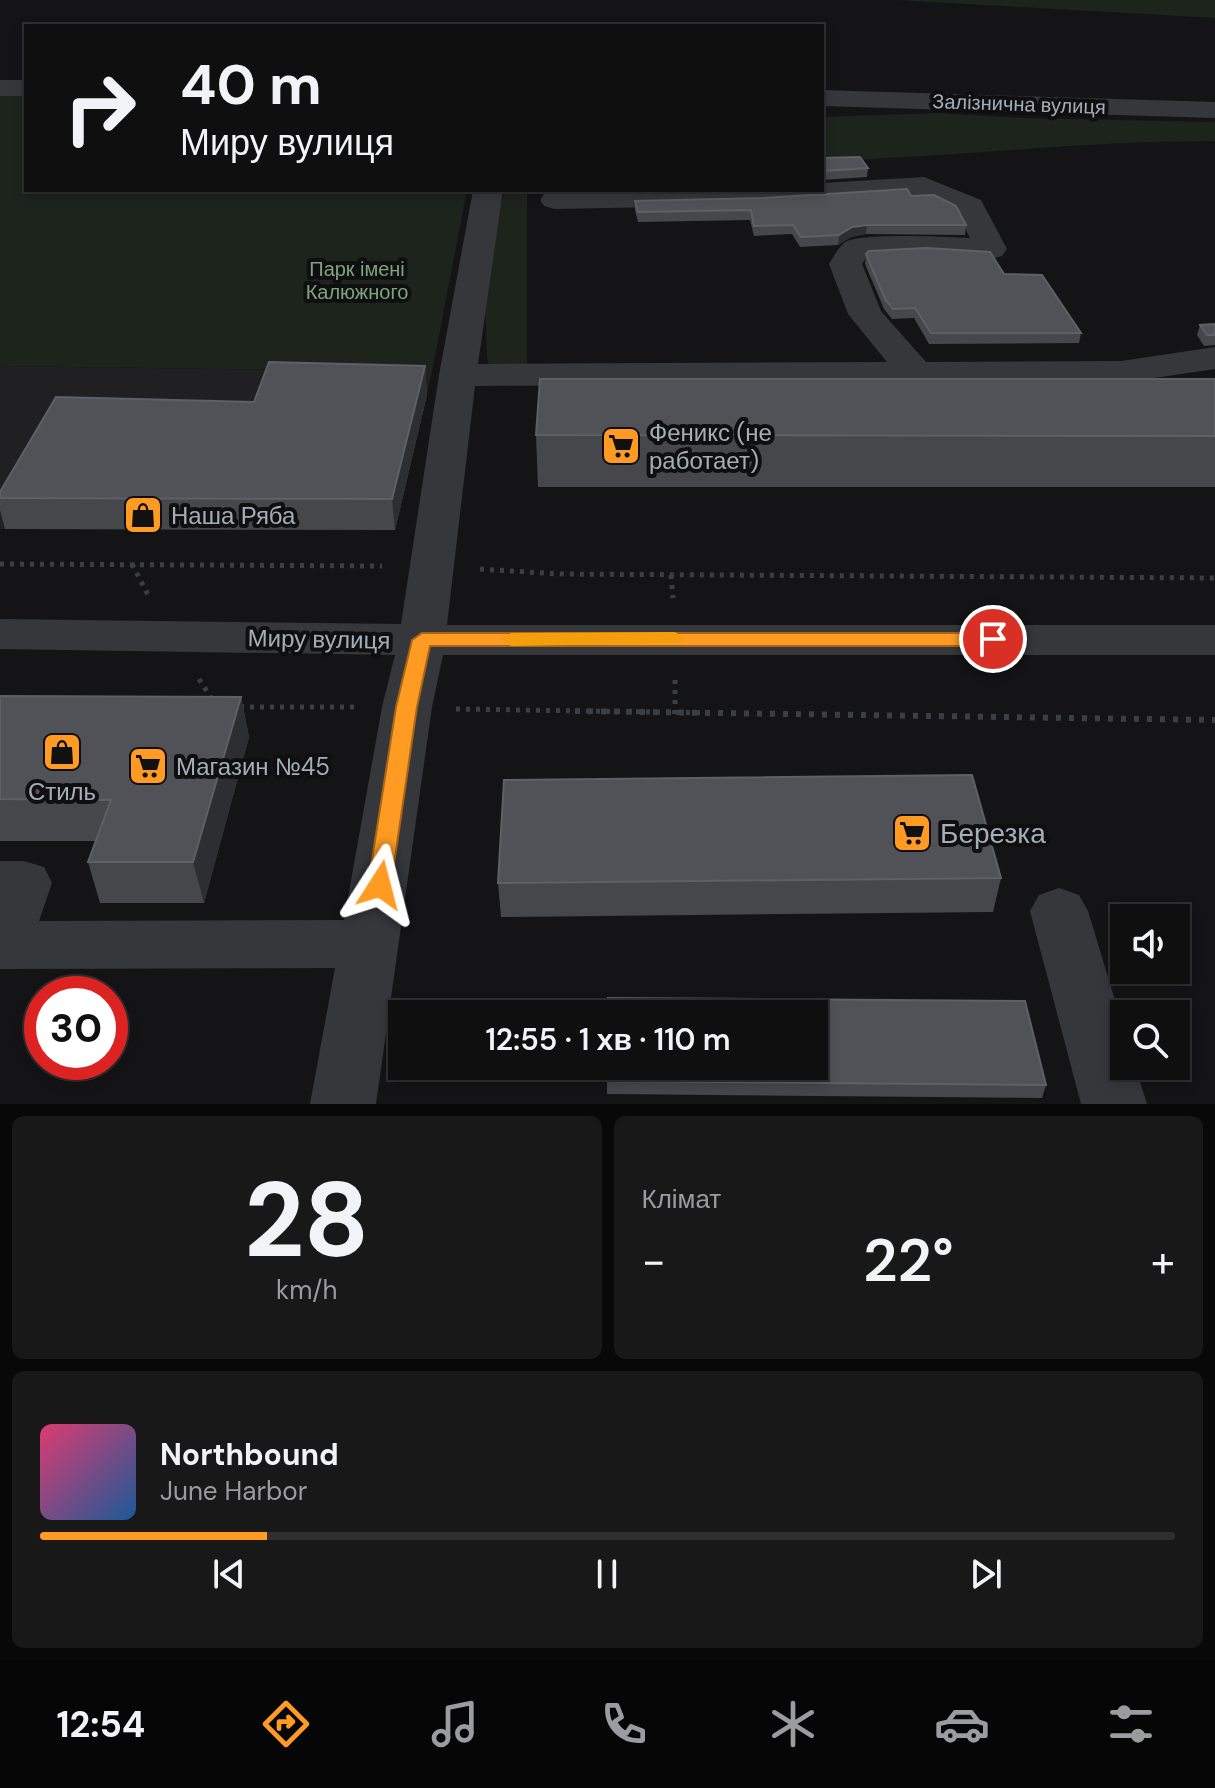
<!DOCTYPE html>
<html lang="uk">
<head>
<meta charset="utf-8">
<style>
  body { margin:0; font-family:"DM Sans",sans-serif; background:#181819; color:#f1f3f6; height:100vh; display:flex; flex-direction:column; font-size:30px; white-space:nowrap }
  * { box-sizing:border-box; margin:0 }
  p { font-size:26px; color:#9b9c9f }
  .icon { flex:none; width:44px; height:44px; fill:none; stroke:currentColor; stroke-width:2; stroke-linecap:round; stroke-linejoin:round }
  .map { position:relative; height:1104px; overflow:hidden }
  .panel { display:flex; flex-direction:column; gap:12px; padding:12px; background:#080809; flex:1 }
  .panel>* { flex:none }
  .hud { position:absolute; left:24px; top:24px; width:800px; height:168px; border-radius:0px; box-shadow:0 4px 12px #0003,0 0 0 2px #2f2f30; background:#0f0f10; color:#f1f3f6; overflow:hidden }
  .fabs { position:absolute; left:1110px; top:904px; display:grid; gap:16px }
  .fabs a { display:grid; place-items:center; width:80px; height:80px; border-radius:0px; background:#0f0f10; box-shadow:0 4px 12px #0003,0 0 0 2px #2f2f30; font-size:40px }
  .speed { position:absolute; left:24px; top:976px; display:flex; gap:16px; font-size:40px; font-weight:700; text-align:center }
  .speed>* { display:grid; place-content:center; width:104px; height:104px; border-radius:50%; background:#0f0f10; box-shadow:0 4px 12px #0003,0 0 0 2px #2f2f30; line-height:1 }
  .speed .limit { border:12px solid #d22; background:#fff; color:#111 }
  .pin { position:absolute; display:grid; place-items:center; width:68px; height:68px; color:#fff; margin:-34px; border:4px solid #fff; border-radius:50%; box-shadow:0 2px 8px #0007 }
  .me { position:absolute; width:88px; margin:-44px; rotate:9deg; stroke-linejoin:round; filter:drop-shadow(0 0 6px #0008) }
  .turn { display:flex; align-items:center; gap:28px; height:168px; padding:0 24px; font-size:36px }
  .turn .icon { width:104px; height:104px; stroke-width:2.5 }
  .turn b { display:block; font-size:56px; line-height:68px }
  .big { font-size:60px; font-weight:600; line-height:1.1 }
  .panel .widget { flex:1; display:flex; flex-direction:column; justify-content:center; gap:12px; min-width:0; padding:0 28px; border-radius:12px; background:#181819 }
  .panel .dial { align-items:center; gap:0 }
  .dial b { font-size:104px; line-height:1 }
  .song { display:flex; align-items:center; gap:24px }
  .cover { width:96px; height:96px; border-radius:12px; background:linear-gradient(135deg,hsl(340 70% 55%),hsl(210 70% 35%)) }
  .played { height:8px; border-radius:4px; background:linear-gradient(90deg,#ff9b23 20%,#2f2f30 20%) }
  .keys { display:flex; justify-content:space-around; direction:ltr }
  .heat { display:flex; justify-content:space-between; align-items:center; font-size:44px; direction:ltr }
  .panel .tiles { flex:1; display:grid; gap:12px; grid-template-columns:1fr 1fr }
  .widget:last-child { grid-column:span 2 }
  .trip { position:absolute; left:388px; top:1000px; width:440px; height:80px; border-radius:0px; background:#0f0f10; box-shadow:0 4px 12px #0003,0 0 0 2px #2f2f30; font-weight:600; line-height:80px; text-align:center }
  .tabs { display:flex; height:128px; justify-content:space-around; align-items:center; background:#060606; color:#9b9c9f }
  .tabs .icon { width:56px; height:56px }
  .tabs .selected { color:#ff9b23 }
  .tabs b { font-size:36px; color:#f1f3f6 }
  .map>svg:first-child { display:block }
  .built { fill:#202023 }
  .green { fill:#1c241c }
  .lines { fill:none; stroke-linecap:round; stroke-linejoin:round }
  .path-far1 { stroke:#3b3e42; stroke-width:5; stroke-dasharray:4 6; stroke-linecap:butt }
  .path { stroke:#3b3e42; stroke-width:6; stroke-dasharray:5 8; stroke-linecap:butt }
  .minor { fill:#35373b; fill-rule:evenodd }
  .wall { fill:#45474b }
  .shaded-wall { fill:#2d2e31 }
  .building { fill:#505257; stroke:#5d6066; stroke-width:2 }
  .route { fill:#ff9b23; stroke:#a66517; stroke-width:2 }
  .slow { fill:#f59e0b }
  .labels { text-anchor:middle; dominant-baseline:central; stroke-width:8; stroke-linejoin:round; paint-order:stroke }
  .far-street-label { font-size:20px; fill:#a5adb7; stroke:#0f0f11 }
  .far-park-label { font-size:20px; fill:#7da47a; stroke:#0f0f11 }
  .poi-label { font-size:24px; fill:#a5adb7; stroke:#0f0f11; text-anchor:start }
  .street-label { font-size:24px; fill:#a5adb7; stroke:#0f0f11 }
  .near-poi-label { font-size:28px; fill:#a5adb7; stroke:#0f0f11; text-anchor:start }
</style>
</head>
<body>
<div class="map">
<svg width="1215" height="1104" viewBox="0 0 1215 1104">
  <rect width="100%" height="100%" fill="#141416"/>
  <path class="built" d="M0,366l432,6 -37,158 -395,-1z"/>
  <path class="green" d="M896,0h319v18z
    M0,93h26v97h441l-35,182 -432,-6z
    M938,113l85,5 192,4v19c-132,0 -262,16 -393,20v-44z
    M505,190h22v184l-36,-2 -4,-14 -3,-93z"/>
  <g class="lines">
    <path class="path-far1" d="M0,564l382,2
      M132,564l16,31
      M480,569l78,5 657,4
      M671,575l2,23
      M199,679l14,22
      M675,680v33
      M240,707h118
      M456,709l257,4"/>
    <path class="path" d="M575,711l640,9
      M675,711v3"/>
    <path class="minor" d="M0,80h26v16h-26z
      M822,90l393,12v16l-393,-12z
      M924,177l57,23 26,49 -5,7 -11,3 -66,-4 -59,3 -4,6 19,47 45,51 195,-1 94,-14v22l-94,14 -646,3 -28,239h768v30h-772l-11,52 -56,397h-66l25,-136 -335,1v-108h24l20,6 8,16 -13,38 305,-1 38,-213 13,-52 -395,-6v-30l401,5 38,-249 34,-185h30l-25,174 409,-2 -39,-48 -19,-50c4,-6 9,-16 15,-21 14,-11 104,-6 126,-5l-13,-25 -37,-18 -158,10 -207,4 -11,-3 -4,-6 4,-6 11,-3 267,-1v-7z
      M1059,888l20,7 9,16 36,119v36h11l12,38h-66l-51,-193 9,-16z"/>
  </g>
  <path class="wall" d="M822,158l46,10 -1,9 -45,3z
    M911,196l55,29 -1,10 -99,-1 -15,3 -13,8 -38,2 -8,-13 -38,2 -4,-16 -112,2 -3,-12v-9z
    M866,254l138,20 77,59 -2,10 -150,1 -15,-26 -22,1 -8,-10 -19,-45z
    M1215,324v21l-11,1 -7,-11 3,-10z
    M425,366l2,29 -32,135 -390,-1 -5,-19v-18l254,-90z
    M1215,379v108h-677l-2,-52z
    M0,696l241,1 8,40 -45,166h-104l-12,-41 7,-21h-95z
    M1001,878l-8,34 -492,5 -3,-34z
    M607,1066l439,19 -4,13 -435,-4z"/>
  <path class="shaded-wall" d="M867,225l-1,9 -15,3 -13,8 1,-10 13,-8z
    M425,366l2,29 -32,135 -3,-31z
    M241,697l8,40 -45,166 -11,-41z"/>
  <path class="building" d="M860,157l8,11 -45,3 -1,1v-14z
    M907,189l4,7 23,-1 22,11 10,19h-99l-15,2 -13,8 -38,2 -8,-12 -39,1 -3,-16 -113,2 -3,-11 128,-3z
    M926,248l64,4 14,22 38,1 39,58h-150l-16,-25 -22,1 -8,-10 -19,-45 3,-3z
    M1215,324v11h-8l-7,-10z
    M269,362l156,4 -33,133 -392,-1v-6l56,-95 198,5z
    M540,379h675v57l-679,-1z
    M0,696l241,1 -48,165h-105l23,-62 -111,-1z
    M972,775l29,103 -503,5 6,-103z
    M608,998l417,3 21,84 -439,-4v-15h207v-52h-206z"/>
  <path class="route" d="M422,633h571l10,6 -10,7h-563l-13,61 -26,178 -3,6 -8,3 -9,-3 -3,-6 28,-178 16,-67z"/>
  <path class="slow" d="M675,632l10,6 -3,5 -171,3 -10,-7 10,-6z"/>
  <defs>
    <g id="supermarket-square" transform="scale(2)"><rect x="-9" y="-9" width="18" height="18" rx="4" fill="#ff9b23" stroke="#0f0f11"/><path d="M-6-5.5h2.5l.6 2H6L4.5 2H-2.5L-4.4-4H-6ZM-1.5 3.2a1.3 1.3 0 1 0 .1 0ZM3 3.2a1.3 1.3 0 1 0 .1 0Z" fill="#111"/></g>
    <g id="shop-square" transform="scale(2)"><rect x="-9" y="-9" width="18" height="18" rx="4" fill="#ff9b23" stroke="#0f0f11"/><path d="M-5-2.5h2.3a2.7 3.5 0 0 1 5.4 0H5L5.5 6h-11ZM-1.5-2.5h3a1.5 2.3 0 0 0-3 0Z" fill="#111"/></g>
  </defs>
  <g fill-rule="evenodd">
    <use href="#supermarket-square" x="621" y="446"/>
    <use href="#shop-square" x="143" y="515"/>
    <use href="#shop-square" x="62" y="752"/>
    <use href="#supermarket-square" x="148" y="766"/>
    <use href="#supermarket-square" x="912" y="833"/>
  </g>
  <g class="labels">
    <g class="far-street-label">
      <text transform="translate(1019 104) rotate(2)">Залізнична вулиця</text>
    </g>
    <g class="far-park-label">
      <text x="357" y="269">Парк імені<tspan x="357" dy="23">Калюжного</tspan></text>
    </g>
    <g class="poi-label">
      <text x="649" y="432">Феникс (не<tspan x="649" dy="28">работает)</tspan></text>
      <text x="171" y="515">Наша Ряба</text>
      <text x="176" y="766">Магазин №45</text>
      <text x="62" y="791" text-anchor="middle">Стиль</text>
    </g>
    <g class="street-label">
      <text transform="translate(319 639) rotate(1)">Миру вулиця</text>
    </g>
    <g class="near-poi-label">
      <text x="940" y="833">Березка</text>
    </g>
  </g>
</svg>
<div class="fabs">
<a><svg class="icon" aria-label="sound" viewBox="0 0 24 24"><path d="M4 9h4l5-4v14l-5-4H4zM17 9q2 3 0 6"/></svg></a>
<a><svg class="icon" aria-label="search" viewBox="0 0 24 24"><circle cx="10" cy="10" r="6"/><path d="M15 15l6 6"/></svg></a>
</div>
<div class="speed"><div class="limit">30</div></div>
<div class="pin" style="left:993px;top:639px;background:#d93025"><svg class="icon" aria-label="arrive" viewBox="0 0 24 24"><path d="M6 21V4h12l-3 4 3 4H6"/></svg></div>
<svg class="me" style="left:380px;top:885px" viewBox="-20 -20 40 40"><path d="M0-17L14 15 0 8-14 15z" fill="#ff9b23" stroke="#fff" stroke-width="4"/></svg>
<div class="trip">12:55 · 1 хв · 110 m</div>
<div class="hud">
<div class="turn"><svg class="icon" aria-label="right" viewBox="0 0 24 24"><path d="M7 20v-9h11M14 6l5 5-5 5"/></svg><div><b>40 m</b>Миру вулиця</div></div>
</div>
</div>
<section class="panel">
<div class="tiles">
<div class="widget dial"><b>28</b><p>km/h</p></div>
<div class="widget"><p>Клімат</p>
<div class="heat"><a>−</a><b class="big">22°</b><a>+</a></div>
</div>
<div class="widget">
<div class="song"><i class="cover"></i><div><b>Northbound</b><p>June Harbor</p></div></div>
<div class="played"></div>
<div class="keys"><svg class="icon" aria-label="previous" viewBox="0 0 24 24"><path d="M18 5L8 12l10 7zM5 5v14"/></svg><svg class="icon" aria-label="pause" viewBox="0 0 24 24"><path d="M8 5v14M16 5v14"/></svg><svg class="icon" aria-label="next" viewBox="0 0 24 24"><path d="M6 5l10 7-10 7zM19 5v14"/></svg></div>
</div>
</div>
</section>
<nav class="tabs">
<b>12:54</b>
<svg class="icon selected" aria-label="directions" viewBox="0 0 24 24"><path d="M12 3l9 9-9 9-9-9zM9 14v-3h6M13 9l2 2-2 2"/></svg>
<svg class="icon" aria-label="music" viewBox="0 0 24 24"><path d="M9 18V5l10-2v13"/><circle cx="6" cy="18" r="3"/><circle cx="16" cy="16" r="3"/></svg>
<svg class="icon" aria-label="phone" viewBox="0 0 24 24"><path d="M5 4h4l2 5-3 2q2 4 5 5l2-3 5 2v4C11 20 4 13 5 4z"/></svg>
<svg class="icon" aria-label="climate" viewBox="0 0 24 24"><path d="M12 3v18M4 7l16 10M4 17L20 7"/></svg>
<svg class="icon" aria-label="car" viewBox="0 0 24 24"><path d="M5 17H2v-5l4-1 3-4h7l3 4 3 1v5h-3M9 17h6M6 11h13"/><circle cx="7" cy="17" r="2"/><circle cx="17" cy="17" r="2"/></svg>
<svg class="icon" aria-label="filters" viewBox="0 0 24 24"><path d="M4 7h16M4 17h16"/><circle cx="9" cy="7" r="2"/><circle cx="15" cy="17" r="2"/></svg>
</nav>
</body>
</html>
